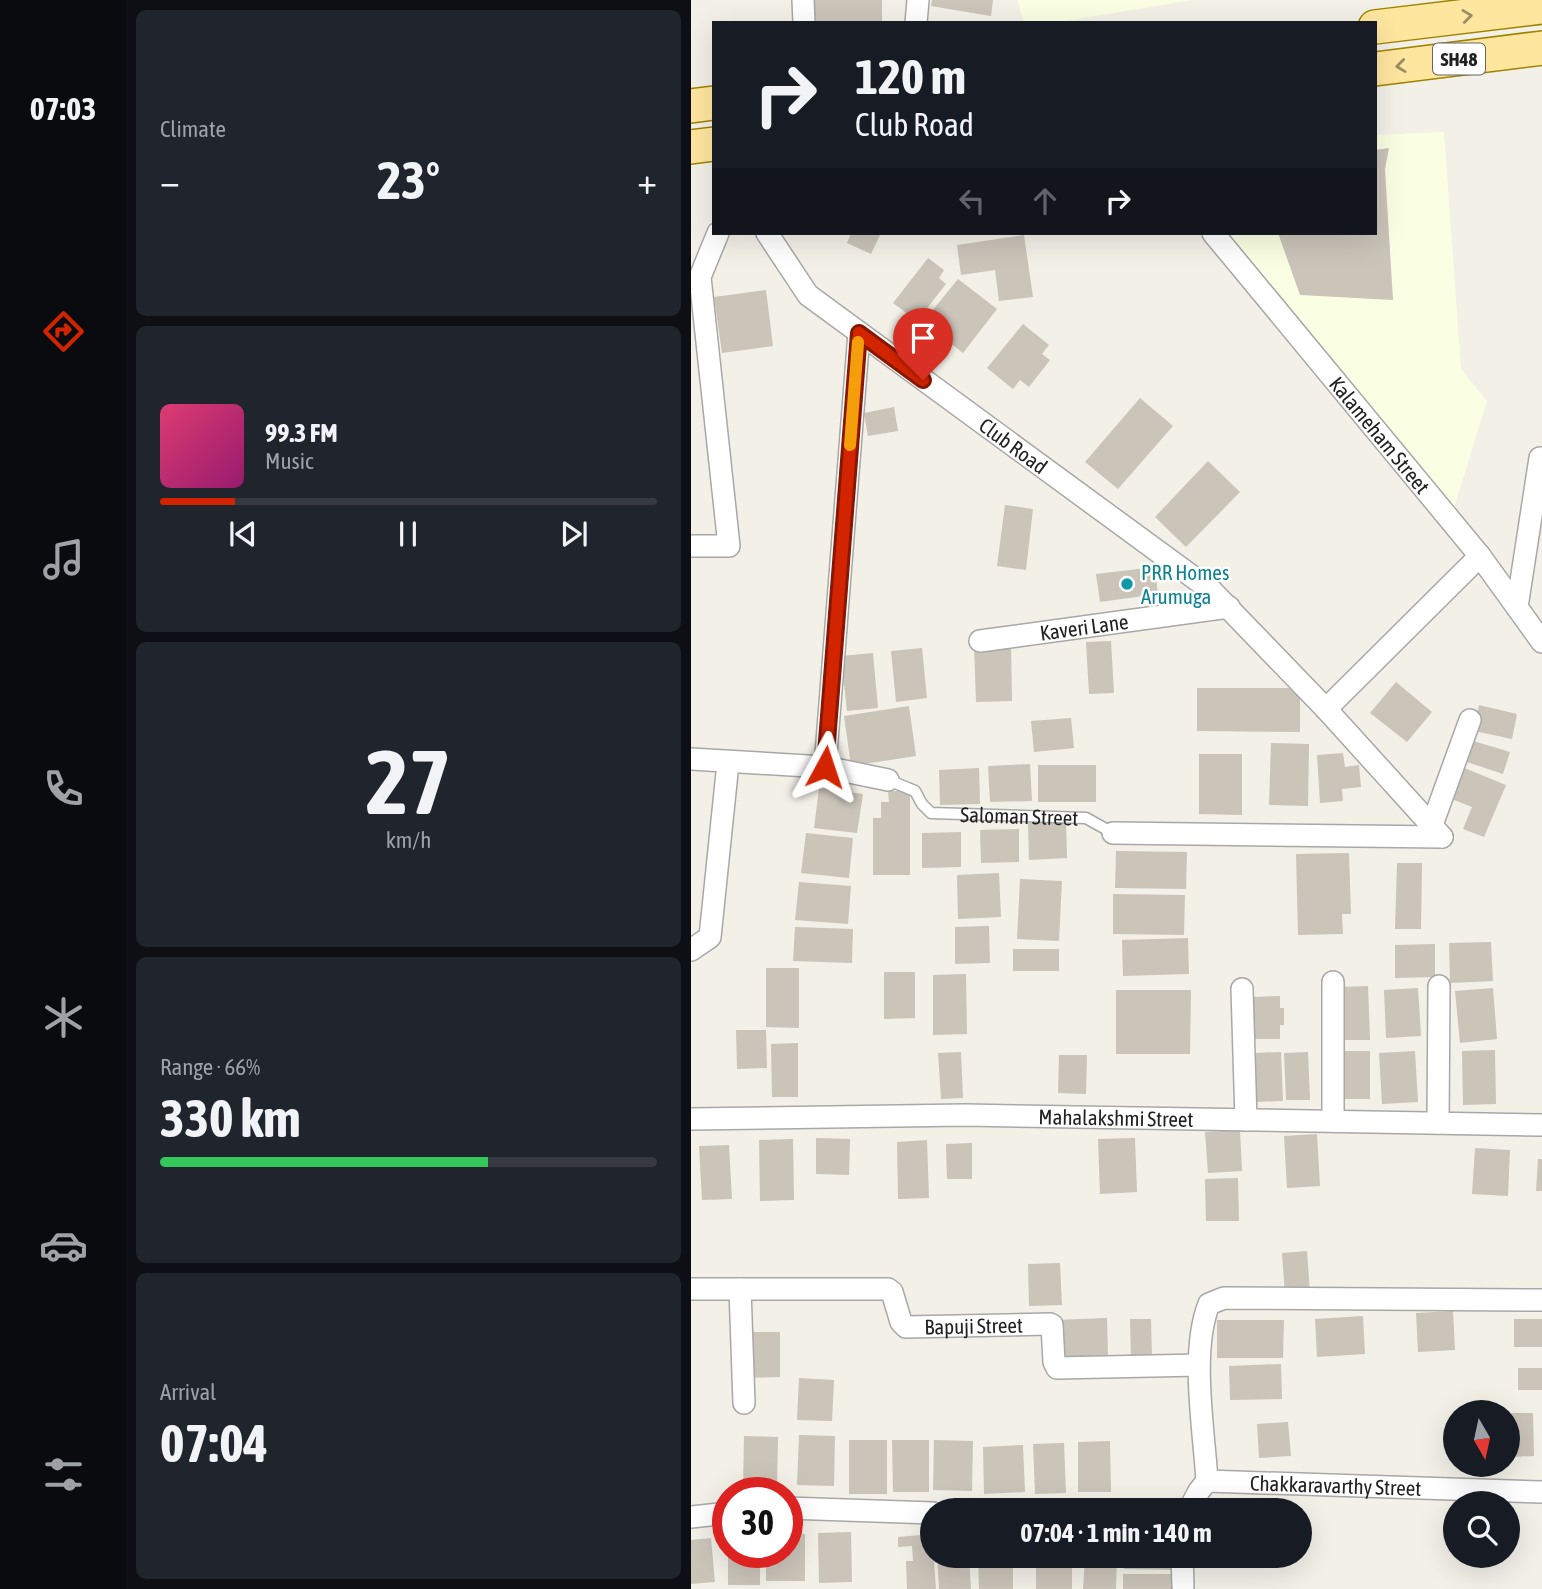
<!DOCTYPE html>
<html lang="en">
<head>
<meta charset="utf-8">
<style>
  body { margin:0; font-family:"Asap Condensed",sans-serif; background:#20242c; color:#f1f3f6; height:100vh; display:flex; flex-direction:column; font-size:26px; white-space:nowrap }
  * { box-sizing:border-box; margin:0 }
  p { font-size:23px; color:#9ea1a6 }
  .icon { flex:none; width:38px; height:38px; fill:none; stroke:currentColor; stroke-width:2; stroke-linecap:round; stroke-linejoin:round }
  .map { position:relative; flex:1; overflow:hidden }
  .sheet { display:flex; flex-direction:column; gap:10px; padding:10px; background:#0d0f14; width:565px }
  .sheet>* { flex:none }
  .hud { position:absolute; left:21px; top:21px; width:665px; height:214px; border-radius:0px; box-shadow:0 7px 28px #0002; background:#171b24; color:#f1f3f6; overflow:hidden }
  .needle { width:46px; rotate:171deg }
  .tools { position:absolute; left:752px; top:1400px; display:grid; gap:14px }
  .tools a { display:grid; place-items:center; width:77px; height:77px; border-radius:50%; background:#171b24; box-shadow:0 7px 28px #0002; font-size:35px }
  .speed { position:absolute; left:21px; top:1477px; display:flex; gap:14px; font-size:35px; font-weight:700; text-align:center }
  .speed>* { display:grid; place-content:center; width:91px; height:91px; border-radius:50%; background:#171b24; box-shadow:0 7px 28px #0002; line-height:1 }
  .speed .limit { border:10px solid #d22; background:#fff; color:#111 }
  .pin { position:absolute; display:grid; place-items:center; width:60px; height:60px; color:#fff; margin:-72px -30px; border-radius:50% 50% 50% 0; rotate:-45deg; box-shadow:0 0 7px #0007 }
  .pin .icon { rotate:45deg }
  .me { position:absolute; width:77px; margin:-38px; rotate:5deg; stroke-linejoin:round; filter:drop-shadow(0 0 5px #0008) }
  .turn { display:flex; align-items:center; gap:24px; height:147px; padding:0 28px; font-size:32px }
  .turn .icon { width:91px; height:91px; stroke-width:2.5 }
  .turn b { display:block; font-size:49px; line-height:60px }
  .lanes { display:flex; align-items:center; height:66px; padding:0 28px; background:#0003; justify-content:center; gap:35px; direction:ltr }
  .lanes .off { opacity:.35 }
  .big { font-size:52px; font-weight:700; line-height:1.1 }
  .sheet .widget { flex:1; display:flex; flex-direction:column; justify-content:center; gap:10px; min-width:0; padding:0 24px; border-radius:10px; background:#20242c }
  .sheet .dial { align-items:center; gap:0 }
  .dial b { font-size:91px; line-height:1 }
  .song { display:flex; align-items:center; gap:21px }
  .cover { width:84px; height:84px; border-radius:10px; background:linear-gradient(135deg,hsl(340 70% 55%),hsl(320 70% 35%)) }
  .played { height:7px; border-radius:4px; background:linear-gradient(90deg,#d22400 15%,#363941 15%) }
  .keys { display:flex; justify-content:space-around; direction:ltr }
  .heat { display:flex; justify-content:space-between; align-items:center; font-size:38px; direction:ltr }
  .charge { height:10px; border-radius:5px; background:linear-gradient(90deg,#34c759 66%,#363941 0) }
  .trip { position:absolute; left:229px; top:1498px; width:392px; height:70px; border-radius:35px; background:#171b24; box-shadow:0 7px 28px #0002; font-weight:700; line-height:70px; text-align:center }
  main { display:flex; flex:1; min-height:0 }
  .menu { display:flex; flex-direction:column; width:126px; justify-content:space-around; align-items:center; background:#090b0e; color:#9ea1a6 }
  .menu .icon { width:49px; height:49px }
  .menu .selected { color:#d22400 }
  .menu b { font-size:32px; color:#f1f3f6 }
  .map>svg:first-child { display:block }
  .education { fill:#faffe3 }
  .building { fill:#cac4b9 }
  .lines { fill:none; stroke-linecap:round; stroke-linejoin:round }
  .lane-casing { stroke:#a8a8a8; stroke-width:13 }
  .street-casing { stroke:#a8a8a8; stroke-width:24 }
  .primary-casing { stroke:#9e8400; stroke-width:36 }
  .lane { stroke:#fff; stroke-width:10 }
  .street { stroke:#fff; stroke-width:21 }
  .primary { stroke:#ffe69f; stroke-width:33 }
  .oneway { stroke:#9b8d66 }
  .route-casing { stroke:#881700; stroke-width:18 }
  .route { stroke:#d22400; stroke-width:12 }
  .slow { stroke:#f59e0b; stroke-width:12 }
  .culture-dot { fill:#0f9aa8; stroke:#fff; stroke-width:2.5 }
  .labels { text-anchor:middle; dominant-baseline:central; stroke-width:5; stroke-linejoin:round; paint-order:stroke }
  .shield { fill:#fff; stroke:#646464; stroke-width:2 }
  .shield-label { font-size:19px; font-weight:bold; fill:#212121 }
  .street-label { font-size:21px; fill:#212121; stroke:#fff }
  .culture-label { font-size:21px; fill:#0d838f; stroke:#fff; text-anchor:start }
</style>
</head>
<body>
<main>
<nav class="menu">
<b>07:03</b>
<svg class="icon selected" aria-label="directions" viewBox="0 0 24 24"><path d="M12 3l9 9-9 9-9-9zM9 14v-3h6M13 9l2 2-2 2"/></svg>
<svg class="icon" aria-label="music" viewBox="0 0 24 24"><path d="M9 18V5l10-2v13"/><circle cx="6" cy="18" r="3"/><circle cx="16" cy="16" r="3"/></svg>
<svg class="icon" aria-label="phone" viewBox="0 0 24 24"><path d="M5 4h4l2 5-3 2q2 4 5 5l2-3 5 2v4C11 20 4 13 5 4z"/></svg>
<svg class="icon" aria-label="climate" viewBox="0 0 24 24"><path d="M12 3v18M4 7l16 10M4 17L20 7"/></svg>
<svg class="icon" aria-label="car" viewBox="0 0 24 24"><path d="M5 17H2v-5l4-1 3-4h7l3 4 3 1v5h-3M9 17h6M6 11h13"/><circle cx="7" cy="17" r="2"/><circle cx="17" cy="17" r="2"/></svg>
<svg class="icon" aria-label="filters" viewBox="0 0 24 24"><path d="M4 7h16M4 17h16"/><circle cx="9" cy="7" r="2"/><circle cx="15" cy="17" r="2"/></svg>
</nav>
<section class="sheet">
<div class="widget"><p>Climate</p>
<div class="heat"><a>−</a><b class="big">23°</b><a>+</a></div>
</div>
<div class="widget">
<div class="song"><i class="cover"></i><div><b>99.3 FM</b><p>Music</p></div></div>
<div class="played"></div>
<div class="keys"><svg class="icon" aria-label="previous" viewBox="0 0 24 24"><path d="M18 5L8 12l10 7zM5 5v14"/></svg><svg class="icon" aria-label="pause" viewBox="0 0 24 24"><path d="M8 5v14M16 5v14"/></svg><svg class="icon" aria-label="next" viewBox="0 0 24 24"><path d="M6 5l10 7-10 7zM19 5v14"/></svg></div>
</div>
<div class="widget dial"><b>27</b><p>km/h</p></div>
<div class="widget"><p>Range · 66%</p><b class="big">330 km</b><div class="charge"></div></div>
<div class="widget"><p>Arrival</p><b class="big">07:04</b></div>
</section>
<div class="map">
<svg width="851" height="1589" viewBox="0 0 851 1589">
  <rect width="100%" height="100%" fill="#f2f0e7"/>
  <path class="education" d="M326,0h175l-138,23h-30z
    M753,132l17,237 26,32 -33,107 -227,-275h148v-98z"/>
  <path class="building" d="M122,0h69v23h-69z
    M241,0h61l-2,16 -60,-10z
    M698,148l-4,21 8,131 -93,-5 -22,-62h97v-83z
    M160,233h30l-10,21 -24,-11z
    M333,235l9,62 -34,4 -4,-31 -34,5 -4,-30z
    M237,258l16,12 -5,8 7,6 -22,28 -6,-4 -6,9 -19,-14z
    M267,279l39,30 -34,44 -40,-31z
    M75,290l7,56 -51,7 -8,-56z
    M332,324l26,21 -7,9 8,6 -21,27 -9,-7 -7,9 -26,-21z
    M449,398l33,28 -55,63 -33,-27z
    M203,407l4,24 -30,5 -4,-23z
    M517,461l32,31 -54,55 -31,-30z
    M314,505l28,4 -7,61 -29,-4z
    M464,567l3,27 -58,8 -4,-28z
    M420,641l3,52 -25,1 -3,-52z
    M320,643l1,58 -36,1 -2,-58z
    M231,648l5,50 -31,4 -5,-51z
    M182,653l5,55 -31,3 -6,-55z
    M705,682l36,30 -25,30 -37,-29z
    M506,688h103v44l-103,-1z
    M788,705l38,9 -5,25 -38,-8z
    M218,706l7,50 -65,10 -7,-50z
    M380,718l3,30 -40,4 -3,-31z
    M779,740l40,12 -7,22 -39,-13z
    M580,743l38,1 -1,62 -39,-1z
    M652,753l2,14 14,-2 2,22 -19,2 1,12 -23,2 -3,-48z
    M508,754h43v61l-43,-1z
    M339,764l2,37 -42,1 -2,-36z
    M347,765h58v37h-58z
    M771,767l44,18 -22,52 -21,-8 9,-22 -23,-9z
    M288,768l1,36 -40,1 -1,-35z
    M128,788l44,6 -6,39 -43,-5z
    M197,791h22v84h-37v-57h8v-16h8z
    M375,822l1,36 -38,2 -1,-37z
    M328,829v33l-38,1 -1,-33z
    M270,832v35l-39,1v-35z
    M115,833l47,5 -4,40 -48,-5z
    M425,851l71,1 -1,37 -71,-1z
    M658,853l2,61h-9l1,20 -45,1 -2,-81z
    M706,863h25l-1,66h-26z
    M308,873l2,44 -43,2 -1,-44z
    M329,879l42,2 -3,60 -42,-2z
    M108,882l52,4 -3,38 -53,-4z
    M422,894l72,1 -1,40 -71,-1z
    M298,926l1,37 -35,1v-37z
    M104,927l58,2 -1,34 -59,-2z
    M497,938l1,36 -66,2 -1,-36z
    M800,942l2,39 -43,2 -1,-40z
    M744,944v33l-40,1v-33z
    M322,949h46v22h-46z
    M75,968h33v60l-33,-1z
    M193,972h31v46l-31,1z
    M275,974l1,60 -34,1v-60z
    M677,986l2,54h-30l-2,-53z
    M727,988l3,48 -35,2 -2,-48z
    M802,988l4,51 -37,4 -5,-52z
    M425,990h75l-1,64h-74z
    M589,996v12h4v17h-4v14h-29v-42z
    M45,1030h30l1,38 -30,1z
    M107,1043v54h-26l-1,-53z
    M804,1050l1,54 -33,1 -1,-54z
    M649,1051h30v48h-30z
    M724,1051l3,51 -36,2 -3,-51z
    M270,1052l2,46 -22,1 -3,-46z
    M590,1052l2,49 -30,1 -1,-49z
    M617,1052l2,48h-24l-2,-47z
    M368,1055h28l-1,39 -28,-1z
    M549,1130l2,41 -34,2 -3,-41z
    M626,1134l3,52 -33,2 -3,-52z
    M125,1138l34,1 -1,36 -33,-1z
    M444,1138l2,54 -37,2 -2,-55z
    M102,1139l1,61 -34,1 -1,-61z
    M236,1140l2,58 -31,1 -1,-57z
    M281,1143v36h-25l-1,-35z
    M38,1145l3,54 -30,1 -3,-54z
    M784,1148l35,2 -2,46 -36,-2z
    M847,1159h4v32h-6z
    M547,1178l1,43h-33l-1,-42z
    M616,1251l3,42 -25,2 -3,-42z
    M369,1263l2,42 -33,1 -1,-42z
    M762,1311l2,39 -37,2 -2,-39z
    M672,1316l2,38 -48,3 -2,-38z
    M416,1318l1,39 -53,2 -1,-39z
    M439,1319h21l1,39 -21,1z
    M823,1319h28v28h-28z
    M526,1320h67l-1,38h-66z
    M56,1332h33v45l-33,1z
    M590,1364l1,35 -52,1 -1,-34z
    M827,1368h24v22h-24z
    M108,1378l35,2 -2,41 -35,-1z
    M820,1413h22l1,43 -22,1z
    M597,1422l3,34 -32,2 -2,-34z
    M108,1435l36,1 -1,50 -37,-1z
    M53,1436l34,1 -1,51 -34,-1z
    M158,1440h38v54h-38z
    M201,1440h37v52h-36z
    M243,1440l39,1 -1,50 -39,-1z
    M419,1441l1,51h-33v-50z
    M373,1443l2,50 -31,1 -2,-50z
    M332,1445l2,47 -41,2 -1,-47z
    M160,1532l1,50 -33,1 -1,-50z
    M114,1534v47h-39v-29h21v-17z
    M241,1534l4,55h-29l-1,-28h7l-1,-15 -14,1v-10z
    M20,1538l4,44 -24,2v-44z
    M37,1552h32v33h-32z
    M246,1556h32l2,33h-32z
    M287,1556h35v33h-34z
    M345,1556h36v33h-36z
    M394,1556h32l-1,33h-33z
    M433,1556h51l-1,14 -50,-1z
    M432,1574h49v15h-49z"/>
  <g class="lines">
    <g class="lane-casing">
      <g id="lane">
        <path id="s1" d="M197,780l27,11 7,13 9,9 155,5 27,15"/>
      </g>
    </g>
    <g class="street-casing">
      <g id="street">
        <path d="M112,0l1,23"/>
        <path d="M225,23l2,-23"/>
        <path id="s2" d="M76,233l41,62 404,296 114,118 116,128"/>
        <path id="s3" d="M522,233l267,323 62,86"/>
        <path d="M0,546h38l-29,-269 18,-44"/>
        <path d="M826,607l23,-149"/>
        <path id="s4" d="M289,641l249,-34"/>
        <path d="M635,709l154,-153"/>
        <path d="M0,759l134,8 63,13"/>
        <path d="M134,767l34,-434"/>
        <path d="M741,825l38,-105"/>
        <path d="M422,833l329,4"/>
        <path d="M0,950l19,-13 18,-174"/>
        <path d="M551,989l4,131"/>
        <path id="s5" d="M0,1119l274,-4 577,10"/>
        <path d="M642,1121v-139"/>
        <path d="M747,1123l1,-137"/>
        <path id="s6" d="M0,1289h197l4,3 9,30 5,5 144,-3 2,1 2,37 3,6 142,-3"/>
        <path d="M49,1289l4,114"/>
        <path d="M516,1481c-3,-51 -17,-130 2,-177l15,-6 318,2"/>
        <path d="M96,1508l146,5"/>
        <path id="s7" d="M498,1510l10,-19 8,-10 335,11"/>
        <path d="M0,1517l37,-4"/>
        <path d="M491,1556l1,30"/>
      </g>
    </g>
    <g class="primary-casing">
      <path id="primary" d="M684,27l167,-20
        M684,69l167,-21
        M0,106l23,-3
        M0,147l23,-3"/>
    </g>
    <use href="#lane" class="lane"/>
    <use href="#street" class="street"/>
    <use href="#primary" class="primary"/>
  </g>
  <defs><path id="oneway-chevron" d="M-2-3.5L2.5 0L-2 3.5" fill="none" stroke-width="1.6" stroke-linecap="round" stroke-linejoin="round" transform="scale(1.75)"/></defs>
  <g class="oneway">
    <use href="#oneway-chevron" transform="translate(776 16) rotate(-7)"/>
    <use href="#oneway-chevron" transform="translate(710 66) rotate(173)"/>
  </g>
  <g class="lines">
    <g class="route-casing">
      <path id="route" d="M134,767l34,-434 64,47"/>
    </g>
    <use href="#route" class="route"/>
    <path class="slow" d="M159,445l8,-103"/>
  </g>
  <circle class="culture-dot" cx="436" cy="584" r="7"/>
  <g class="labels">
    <rect class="shield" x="742" y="43.5" width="52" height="31" rx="5"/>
    <g class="shield-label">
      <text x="768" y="59">SH48</text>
    </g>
    <g class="street-label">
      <text stroke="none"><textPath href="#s3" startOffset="262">Kalameham Street</textPath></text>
      <text stroke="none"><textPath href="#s2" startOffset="329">Club Road</textPath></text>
      <text stroke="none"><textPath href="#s4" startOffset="105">Kaveri Lane</textPath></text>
      <text stroke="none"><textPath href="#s1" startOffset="145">Saloman Street</textPath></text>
      <text stroke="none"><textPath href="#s5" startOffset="425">Mahalakshmi Street</textPath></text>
      <text stroke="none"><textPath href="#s6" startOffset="308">Bapuji Street</textPath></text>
      <text stroke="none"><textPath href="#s7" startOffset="163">Chakkaravarthy Street</textPath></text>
    </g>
    <g class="culture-label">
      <text x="450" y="572">PRR Homes<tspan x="450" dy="24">Arumuga</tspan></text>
    </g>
  </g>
</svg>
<div class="tools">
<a><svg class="needle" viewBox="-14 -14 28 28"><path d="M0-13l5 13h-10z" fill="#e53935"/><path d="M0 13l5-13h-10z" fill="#9ea1a6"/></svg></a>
<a><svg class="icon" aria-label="search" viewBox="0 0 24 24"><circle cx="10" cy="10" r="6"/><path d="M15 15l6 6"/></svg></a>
</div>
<div class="speed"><div class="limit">30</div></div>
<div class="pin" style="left:232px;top:380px;background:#d93025"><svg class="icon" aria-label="arrive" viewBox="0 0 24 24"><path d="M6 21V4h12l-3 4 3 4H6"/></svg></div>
<svg class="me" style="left:134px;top:767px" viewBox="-20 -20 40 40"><path d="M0-17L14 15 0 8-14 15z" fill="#d22400" stroke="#fff" stroke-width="4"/></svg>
<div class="trip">07:04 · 1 min · 140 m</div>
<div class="hud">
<div class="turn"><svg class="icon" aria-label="right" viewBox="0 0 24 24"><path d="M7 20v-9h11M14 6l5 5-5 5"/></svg><div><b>120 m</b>Club Road</div></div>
<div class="lanes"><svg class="icon off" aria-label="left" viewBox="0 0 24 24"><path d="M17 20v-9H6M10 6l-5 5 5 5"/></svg><svg class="icon off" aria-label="ahead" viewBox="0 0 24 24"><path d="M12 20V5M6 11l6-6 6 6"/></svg><svg class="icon" aria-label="right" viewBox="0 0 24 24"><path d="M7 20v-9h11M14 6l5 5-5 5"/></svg></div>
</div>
</div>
</main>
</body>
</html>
